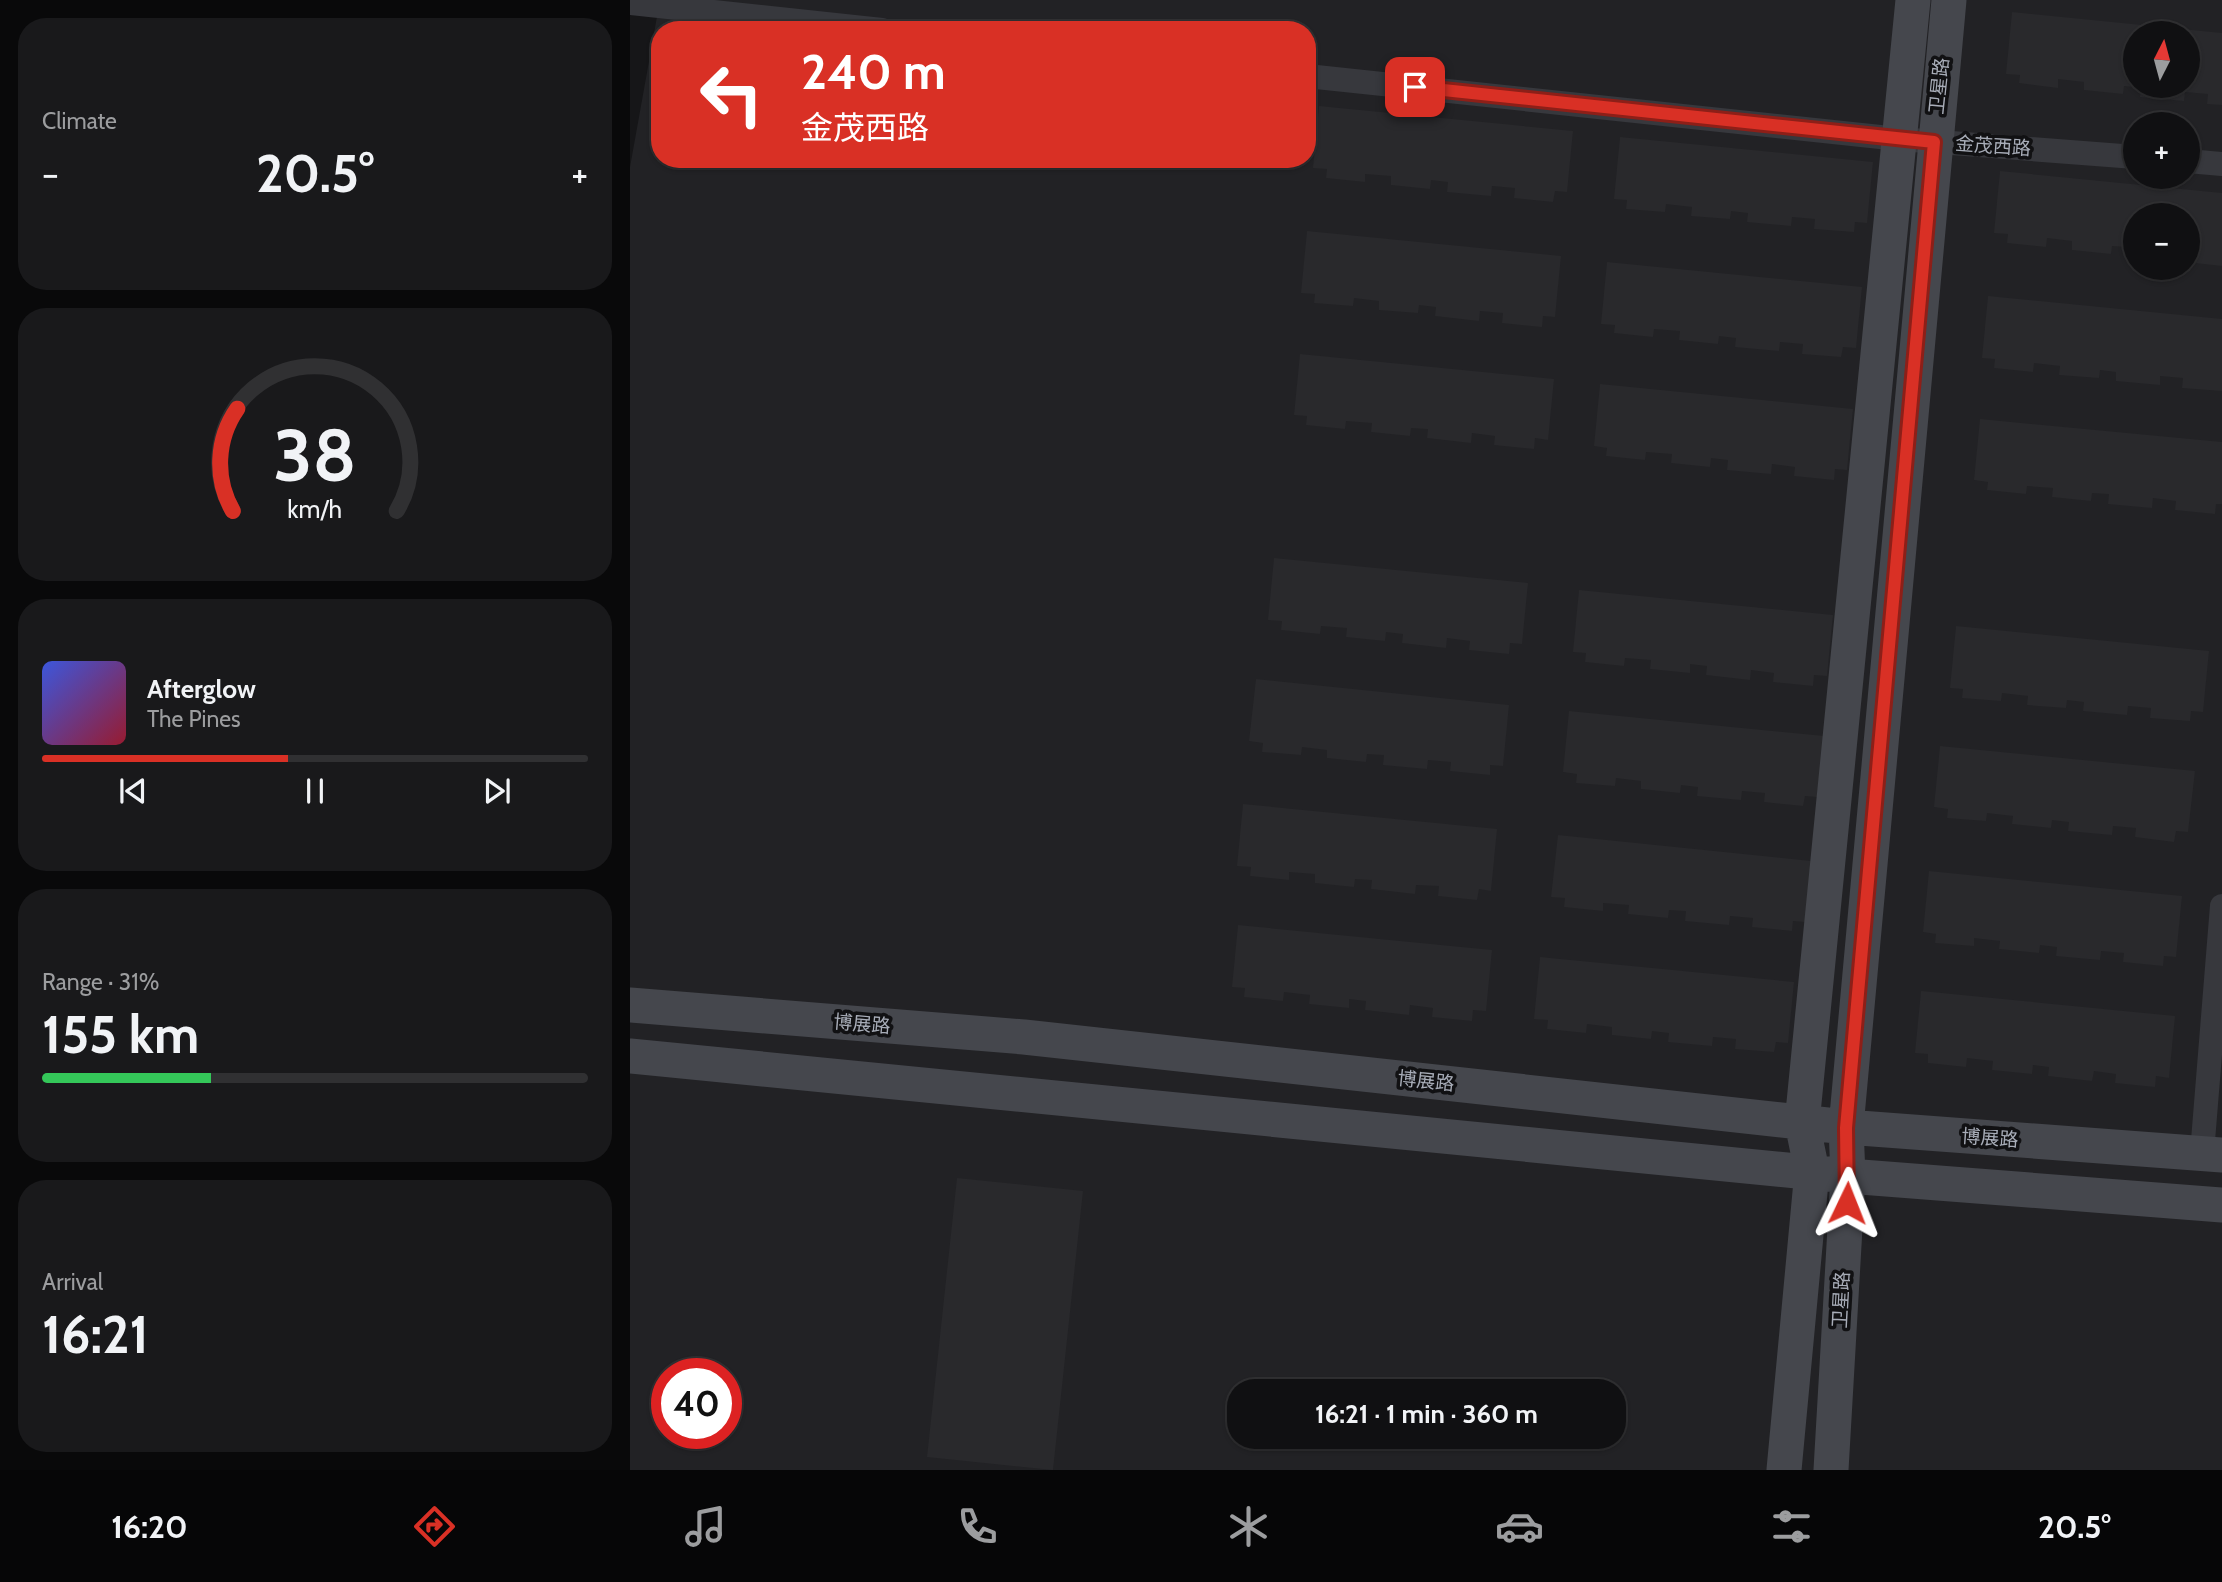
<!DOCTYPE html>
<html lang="en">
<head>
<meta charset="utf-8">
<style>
  body { margin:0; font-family:Cabin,"Noto Sans SC",sans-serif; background:#19191b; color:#f1f3f6; height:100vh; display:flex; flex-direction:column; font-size:26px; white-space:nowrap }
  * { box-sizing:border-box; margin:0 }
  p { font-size:23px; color:#9c9d9f }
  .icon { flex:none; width:38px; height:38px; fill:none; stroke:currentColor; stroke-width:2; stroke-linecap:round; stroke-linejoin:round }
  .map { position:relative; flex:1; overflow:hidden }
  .side { display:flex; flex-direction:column; gap:18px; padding:18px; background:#09090a; width:630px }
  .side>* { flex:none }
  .hud { position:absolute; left:21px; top:21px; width:665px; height:147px; border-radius:28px; box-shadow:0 2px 5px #0004,0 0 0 2px #303032; background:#d93025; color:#fff; overflow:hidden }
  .needle { width:46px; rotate:6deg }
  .controls { position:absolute; left:1493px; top:21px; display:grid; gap:14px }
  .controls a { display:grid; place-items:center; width:77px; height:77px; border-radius:50%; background:#101012; box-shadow:0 2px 5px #0004,0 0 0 2px #303032; font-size:35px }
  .speed { position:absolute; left:21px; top:1358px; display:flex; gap:14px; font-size:35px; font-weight:700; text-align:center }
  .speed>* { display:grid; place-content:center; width:91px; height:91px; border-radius:50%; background:#101012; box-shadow:0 2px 5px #0004,0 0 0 2px #303032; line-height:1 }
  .speed .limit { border:10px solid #d22; background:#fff; color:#111 }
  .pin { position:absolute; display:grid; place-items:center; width:60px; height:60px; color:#fff; margin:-30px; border-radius:14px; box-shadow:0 4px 10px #0006 }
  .me { position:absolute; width:77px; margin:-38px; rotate:2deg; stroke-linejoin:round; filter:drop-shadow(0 0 5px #0008) }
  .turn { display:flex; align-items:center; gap:24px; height:147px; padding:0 35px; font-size:32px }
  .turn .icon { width:91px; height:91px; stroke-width:2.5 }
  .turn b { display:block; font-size:49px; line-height:60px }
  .big { font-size:52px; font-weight:800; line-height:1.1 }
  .side .card { flex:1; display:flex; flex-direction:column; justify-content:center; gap:10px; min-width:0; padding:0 24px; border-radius:28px; background:#19191b }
  .side .dial { align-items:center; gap:0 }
  .dial svg { height:182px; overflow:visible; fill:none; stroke:#303032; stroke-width:7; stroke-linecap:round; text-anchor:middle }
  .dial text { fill:#f1f3f6; stroke:none }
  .song { display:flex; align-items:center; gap:21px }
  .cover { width:84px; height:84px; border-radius:10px; background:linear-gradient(135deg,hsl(230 70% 55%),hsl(350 70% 35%)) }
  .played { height:7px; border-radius:4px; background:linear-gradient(90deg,#d93025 45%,#303032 45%) }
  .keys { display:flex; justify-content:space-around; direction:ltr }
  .heat { display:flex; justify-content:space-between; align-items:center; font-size:38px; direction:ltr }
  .charge { height:10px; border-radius:5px; background:linear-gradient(90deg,#34c759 31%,#303032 0) }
  .trip { position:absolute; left:597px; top:1379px; width:399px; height:70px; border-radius:28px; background:#101012; box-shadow:0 2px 5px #0004,0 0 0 2px #303032; font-weight:800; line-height:70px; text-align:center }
  .tabs { display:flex; height:112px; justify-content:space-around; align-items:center; background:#060607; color:#9c9d9f }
  .tabs .icon { width:49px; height:49px }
  .tabs .active { color:#d93025 }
  .tabs b { font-size:32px; color:#f1f3f6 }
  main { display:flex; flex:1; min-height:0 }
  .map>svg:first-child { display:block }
  .built { fill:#222225; fill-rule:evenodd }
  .building { fill:#29292c }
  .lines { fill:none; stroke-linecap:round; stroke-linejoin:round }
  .street { stroke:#37383d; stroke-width:24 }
  .secondary { stroke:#45474d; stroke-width:35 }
  .route-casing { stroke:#8d1f18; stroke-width:18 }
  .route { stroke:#d93025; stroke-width:12 }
  .labels { text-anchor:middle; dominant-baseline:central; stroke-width:7; stroke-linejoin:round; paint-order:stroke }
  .street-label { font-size:19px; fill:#a8adb8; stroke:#111113 }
</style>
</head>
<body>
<main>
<section class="side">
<div class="card"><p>Climate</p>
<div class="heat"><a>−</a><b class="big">20.5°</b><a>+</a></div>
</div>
<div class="card dial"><svg viewBox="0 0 100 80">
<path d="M14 69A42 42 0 1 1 86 69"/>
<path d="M14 69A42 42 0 0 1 16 24" stroke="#d93025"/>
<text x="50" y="56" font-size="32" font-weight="700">38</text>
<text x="50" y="72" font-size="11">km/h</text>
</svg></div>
<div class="card">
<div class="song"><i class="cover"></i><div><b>Afterglow</b><p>The Pines</p></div></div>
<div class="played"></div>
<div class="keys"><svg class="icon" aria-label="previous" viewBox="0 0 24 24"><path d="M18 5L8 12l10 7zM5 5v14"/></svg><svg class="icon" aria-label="pause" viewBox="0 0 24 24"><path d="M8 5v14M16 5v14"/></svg><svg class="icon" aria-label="next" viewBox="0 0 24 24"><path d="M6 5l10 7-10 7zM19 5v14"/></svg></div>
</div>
<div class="card"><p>Range · 31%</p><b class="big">155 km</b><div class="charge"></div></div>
<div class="card"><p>Arrival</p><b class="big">16:21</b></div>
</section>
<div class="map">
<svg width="1592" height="1470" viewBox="0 0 1592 1470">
  <rect width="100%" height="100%" fill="#161618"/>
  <path class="built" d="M30,0h1562v1470h-1592v-1303zM30,30h647v129h-647zM1505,33h53v53h-53zM1505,124h53v53h-53zM1505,215h53v53h-53zM37,1374h59v59h-59zM609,1391h375v46h-375z"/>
  <path class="building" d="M1382,12l210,21v72l-15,-1 1,-10 -23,-2 -1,9 -44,-4 1,-11h47v-53h-53v54l-11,-1 -1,8 -39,-4v-8l-26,-3v9l-39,-5 1,-8 -14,-1z
    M689,106l254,25 -6,61 -12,-1 -2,11 -39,-4 1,-10 -23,-2 -1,10 -44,-4 1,-10 -17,-2 -1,9 -39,-4v-9l-26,-2v8l-39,-4 1,-9 -14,-1z
    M990,137l253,25 -6,61 -12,-1 -1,10 -40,-3 1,-10 -23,-2 -1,9 -44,-4 1,-9 -17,-2 -1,8 -39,-3 1,-9 -26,-3 -1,8 -39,-3 1,-9 -13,-1z
    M1370,171l222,22v73l-27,-3 1,-10h-8v-38h-53v42l-7,-1 1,-9 -17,-1 -1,8 -39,-4v-9l-25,-3 -1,9 -39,-4 1,-9 -14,-1z
    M677,231l254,25 -6,61 -12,-1 -1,11 -40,-4 1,-10 -23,-2 -1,10 -44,-5 1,-9 -17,-2 -1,8 -39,-3v-9l-25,-3 -1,8 -39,-3 1,-9 -14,-1z
    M977,262l255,25 -6,61 -13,-1 -2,10 -39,-3 1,-10 -23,-2 -1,9 -44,-4 1,-9 -17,-2 -1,8 -39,-4 1,-9 -26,-2 -1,8 -39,-4 1,-8 -14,-1z
    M1358,296l234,23v72l-40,-3 1,-10 -23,-2v9l-44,-4v-9l-16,-2 -1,8 -40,-3 1,-9 -26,-3 -1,9 -39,-4 1,-9 -13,-1z
    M670,354l254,25 -6,61 -13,-2 -1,11 -40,-4 1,-9 -23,-3 -1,10 -44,-5 1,-9 -17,-1 -1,8 -39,-4 1,-9 -26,-2 -1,8 -39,-4 1,-9 -13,-1z
    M970,384l253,25 -6,61 -12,-1 -1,11 -40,-4 1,-9 -23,-3 -1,10 -44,-4 1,-10 -17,-2 -1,9 -39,-4 1,-9 -26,-2 -1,8 -39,-4 1,-8 -13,-2z
    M1350,419l242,23v62h-6l-1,10 -40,-4 1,-9 -23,-3 -1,10 -44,-4 1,-10 -17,-1 -1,8 -39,-4 1,-9 -26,-2 -1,8 -39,-4 1,-8 -14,-2z
    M644,558l254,25 -6,61 -12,-1 -1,11 -40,-4 1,-9 -23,-3 -1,10 -44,-5 1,-9 -17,-2 -1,9 -39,-4 1,-9 -26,-2 -1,8 -39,-4 1,-9 -14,-1z
    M949,590l254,25 -6,61 -13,-1 -1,11 -40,-4 1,-9 -23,-3 -1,10 -44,-5 1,-9 -17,-2v9l-40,-4 1,-9 -26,-2 -1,8 -39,-4 1,-9 -13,-1z
    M1326,626l253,25 -6,61 -12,-1 -1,10 -40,-3 1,-10 -23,-2 -1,9 -44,-4 1,-9 -17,-2 -1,8 -39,-3 1,-9 -26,-3 -1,8 -39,-3 1,-9 -13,-1z
    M626,679l253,26 -6,61 -13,-1v10l-40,-4 1,-9 -23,-2 -1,9 -44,-4 1,-10 -17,-1 -1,8 -39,-4v-8l-25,-3 -1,8 -39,-3 1,-9 -14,-2z
    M939,711l255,25 -7,61 -12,-1 -2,10 -39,-4 1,-9 -23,-2 -1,9 -44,-4 1,-9 -17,-2 -1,8 -39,-4v-8l-25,-3 -1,8 -39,-3 1,-9 -14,-2z
    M1310,746l255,25 -7,61 -12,-1 -2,11 -39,-5 1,-9 -23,-2 -1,9 -44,-4 1,-9 -17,-2 -1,8 -39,-4 1,-8 -26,-3 -1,8 -39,-3 1,-9 -14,-2z
    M613,804l254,25 -6,62 -12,-2 -2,11 -39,-4 1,-10 -23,-1 -1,9 -44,-5 1,-9 -17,-1 -1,8 -39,-4v-9l-26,-2v8l-39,-4 1,-9 -14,-1z
    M928,835l253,26 -6,61 -12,-1 -1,10 -40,-4 1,-9 -23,-2 -1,9 -44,-4 1,-10 -17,-1 -1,8 -40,-4 1,-9 -26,-2v8l-39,-4 1,-9 -14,-1z
    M1299,871l253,25 -6,61 -12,-1 -1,10 -40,-4 1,-9 -23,-2 -1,9 -44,-4 1,-9 -17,-2 -1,8 -40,-4 1,-8 -26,-3v8l-39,-3 1,-9 -13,-2z
    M608,925l254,25 -6,61 -13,-1 -1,11 -40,-4 1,-9 -23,-3 -1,10 -44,-5 1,-9 -17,-2v9l-40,-4 1,-9 -26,-3 -1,9 -39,-4 1,-9 -13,-1z
    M910,957l254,25 -6,61 -12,-1 -2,10 -39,-3 1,-10 -23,-2 -1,9 -44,-4 1,-9 -17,-2 -1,8 -39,-4v-8l-25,-3 -1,9 -39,-4 1,-9 -14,-1z
    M1291,991l254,25 -6,62 -13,-2 -1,11 -40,-4 1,-9 -22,-3 -2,10 -44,-5 1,-9 -16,-2 -1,9 -40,-4 1,-9 -26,-3 -1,9 -38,-4v-9l-13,-1z
    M327,1178l126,13 -30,279 -126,-13z"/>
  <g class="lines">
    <path class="street" d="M0,3l252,27
      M677,76l592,63 236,18
      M1558,161l34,3
      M1572,1153l20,-247"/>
    <path class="secondary" d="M0,1005l394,32 822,90 376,28
      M0,1056l1218,120 374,29
      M1154,1470l28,-299 -10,-48 111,-1123
      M1201,1470l17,-294 -2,-49 103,-1127"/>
  </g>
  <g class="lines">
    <g class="route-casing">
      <path id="route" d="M785,87l519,55 -88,986 1,75"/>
    </g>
    <use href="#route" class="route"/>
  </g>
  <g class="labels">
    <g class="street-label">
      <text transform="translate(1309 86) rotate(-84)">卫星路</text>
      <text transform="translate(1363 146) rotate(4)">金茂西路</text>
      <text transform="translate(232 1024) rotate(5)">博展路</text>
      <text transform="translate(796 1081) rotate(6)">博展路</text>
      <text transform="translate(1360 1138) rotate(4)">博展路</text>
      <text transform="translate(1211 1300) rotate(-87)">卫星路</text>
    </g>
  </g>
</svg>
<div class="controls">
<a><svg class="needle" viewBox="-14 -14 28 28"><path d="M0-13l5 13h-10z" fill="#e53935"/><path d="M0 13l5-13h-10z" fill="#9c9d9f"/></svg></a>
<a>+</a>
<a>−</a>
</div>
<div class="speed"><div class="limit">40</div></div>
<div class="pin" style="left:785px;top:87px;background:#d93025"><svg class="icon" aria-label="arrive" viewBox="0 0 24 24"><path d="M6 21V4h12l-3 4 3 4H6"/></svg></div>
<svg class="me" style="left:1217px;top:1203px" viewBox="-20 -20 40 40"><path d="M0-17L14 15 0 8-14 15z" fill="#d93025" stroke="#fff" stroke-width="4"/></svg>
<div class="trip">16:21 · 1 min · 360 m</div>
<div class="hud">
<div class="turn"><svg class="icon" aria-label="left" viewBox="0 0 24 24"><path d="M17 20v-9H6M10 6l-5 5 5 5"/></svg><div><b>240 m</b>金茂西路</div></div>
</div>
</div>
</main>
<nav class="tabs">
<b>16:20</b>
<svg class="icon active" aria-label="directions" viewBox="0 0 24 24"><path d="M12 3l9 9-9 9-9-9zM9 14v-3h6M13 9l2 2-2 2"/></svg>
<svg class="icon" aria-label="music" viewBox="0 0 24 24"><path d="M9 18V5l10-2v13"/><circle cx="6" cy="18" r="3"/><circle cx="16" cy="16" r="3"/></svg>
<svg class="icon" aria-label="phone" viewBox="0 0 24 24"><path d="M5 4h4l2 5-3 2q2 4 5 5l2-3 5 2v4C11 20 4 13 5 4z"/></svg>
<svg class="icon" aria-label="climate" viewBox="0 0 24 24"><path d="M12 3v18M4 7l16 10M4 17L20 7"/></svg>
<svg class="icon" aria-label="car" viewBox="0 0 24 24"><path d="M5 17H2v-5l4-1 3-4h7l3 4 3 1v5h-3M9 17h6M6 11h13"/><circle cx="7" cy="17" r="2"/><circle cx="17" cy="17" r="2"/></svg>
<svg class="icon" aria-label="filters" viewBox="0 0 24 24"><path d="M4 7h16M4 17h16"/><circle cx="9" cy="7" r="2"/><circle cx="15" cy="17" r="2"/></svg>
<b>20.5°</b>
</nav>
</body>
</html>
